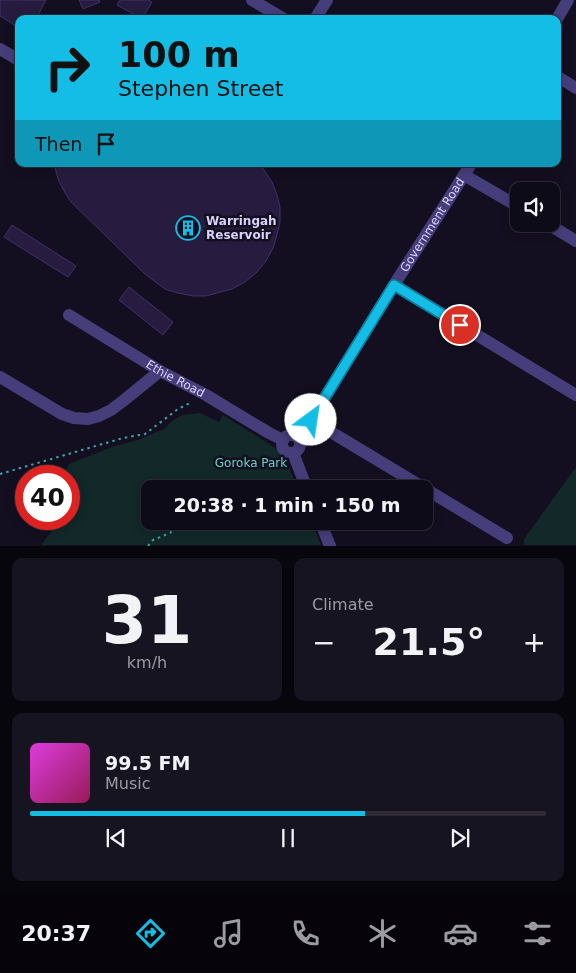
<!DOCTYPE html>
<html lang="en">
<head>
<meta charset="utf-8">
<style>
  body { margin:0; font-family:"DejaVu Sans",sans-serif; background:#171421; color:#f1f3f6; height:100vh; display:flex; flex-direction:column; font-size:19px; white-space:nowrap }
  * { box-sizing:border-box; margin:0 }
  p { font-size:16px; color:#9b9ba2 }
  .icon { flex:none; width:28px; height:28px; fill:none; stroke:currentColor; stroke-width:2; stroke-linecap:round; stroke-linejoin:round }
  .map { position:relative; height:546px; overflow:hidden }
  .side { display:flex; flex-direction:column; gap:12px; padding:12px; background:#08060d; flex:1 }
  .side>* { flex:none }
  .guide { position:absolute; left:15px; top:15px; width:546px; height:152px; border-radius:10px; box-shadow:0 2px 12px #0003,0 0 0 1px #2e2b37; background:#13bde5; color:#111; overflow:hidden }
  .fabs { position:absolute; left:510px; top:182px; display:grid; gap:10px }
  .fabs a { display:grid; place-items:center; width:50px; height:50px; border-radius:10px; background:#0e0b18; box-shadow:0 2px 12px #0003,0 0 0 1px #2e2b37; font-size:25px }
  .speed { position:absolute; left:15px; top:465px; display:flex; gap:10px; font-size:25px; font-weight:700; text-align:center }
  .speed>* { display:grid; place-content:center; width:65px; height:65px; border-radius:50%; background:#0e0b18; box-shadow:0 2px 12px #0003,0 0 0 1px #2e2b37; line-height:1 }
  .speed .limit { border:8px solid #d22; background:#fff; color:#111 }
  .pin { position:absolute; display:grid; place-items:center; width:42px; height:42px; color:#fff; margin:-21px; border:2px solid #fff; border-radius:50%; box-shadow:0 1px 5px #0007 }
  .me { position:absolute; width:55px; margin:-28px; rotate:31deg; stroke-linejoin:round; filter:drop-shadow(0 0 4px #0008) }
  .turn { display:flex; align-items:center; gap:18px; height:105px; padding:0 20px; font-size:22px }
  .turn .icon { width:65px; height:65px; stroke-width:2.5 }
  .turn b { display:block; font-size:35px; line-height:42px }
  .then { display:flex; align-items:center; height:48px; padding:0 20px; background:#0003; gap:10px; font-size:19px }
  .big { font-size:38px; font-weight:700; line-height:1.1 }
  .side .card { flex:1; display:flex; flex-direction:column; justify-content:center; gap:8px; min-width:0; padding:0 18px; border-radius:10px; background:#171421 }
  .side .dial { align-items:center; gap:0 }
  .dial b { font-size:65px; line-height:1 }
  .song { display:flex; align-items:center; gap:15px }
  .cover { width:60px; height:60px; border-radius:8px; background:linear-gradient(135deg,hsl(300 70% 55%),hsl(330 70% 35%)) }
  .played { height:5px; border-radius:2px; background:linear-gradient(90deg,#13bde5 65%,#2e2b37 65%) }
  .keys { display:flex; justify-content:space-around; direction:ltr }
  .heat { display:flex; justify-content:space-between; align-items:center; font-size:28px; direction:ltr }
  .side .tiles { flex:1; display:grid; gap:12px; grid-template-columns:1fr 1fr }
  .card:last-child { grid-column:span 2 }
  .trip { position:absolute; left:141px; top:480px; width:292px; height:50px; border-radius:10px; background:#0e0b18; box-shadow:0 2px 12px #0003,0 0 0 1px #2e2b37; font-weight:700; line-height:50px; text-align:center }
  .dock { display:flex; height:80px; justify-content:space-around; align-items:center; background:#06040a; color:#9b9ba2 }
  .dock .icon { width:35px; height:35px }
  .dock .current { color:#13bde5 }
  .dock b { font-size:22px; color:#f1f3f6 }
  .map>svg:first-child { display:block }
  .green { fill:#122829 }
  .building { fill:#271c3f; stroke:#413069 }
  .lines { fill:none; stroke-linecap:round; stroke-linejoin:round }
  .path { stroke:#38a5a8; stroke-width:2; stroke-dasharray:2.5 4; stroke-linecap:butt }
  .minor { stroke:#463e7b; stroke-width:12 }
  .route-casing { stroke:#0c7b95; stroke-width:12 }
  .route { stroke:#13bde5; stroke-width:9 }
  .labels { text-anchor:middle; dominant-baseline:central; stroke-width:5; stroke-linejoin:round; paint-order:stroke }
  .poi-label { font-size:12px; font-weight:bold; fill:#dad1fb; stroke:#130f20; text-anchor:start }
  .street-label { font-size:12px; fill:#dad1fb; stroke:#130f20 }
  .park-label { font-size:12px; fill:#64d5c3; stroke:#130f20 }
</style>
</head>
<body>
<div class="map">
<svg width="576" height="546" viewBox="0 0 576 546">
  <rect width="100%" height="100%" fill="#130f20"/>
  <path class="green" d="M200,413l19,9 4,-7 54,34 8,9 13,31h-148v32h161l10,24h-280l20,-26h8v-12l9,-21 -12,-16 3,-6 46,-18 23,-6 26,-11 8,-8 10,-6z
    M576,467v78h-52v-6z"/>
  <path class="building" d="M0,0h46l-10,19h-17v9l-19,-12z
    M79,0h20l1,2 -17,7z
    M120,0h28l4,2 -10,17 -25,-14z
    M54,164h206l12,18 5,13 3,12v15l-3,13 -4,13 -7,13 -9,11 -12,10 -13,7 -26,7h-13l-15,-3 -13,-4 -20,-15 -74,-72 -7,-11 -6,-12z
    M12,225l64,41 -8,11 -64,-40z
    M129,287l44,35 -10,13 -44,-35z"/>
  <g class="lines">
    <path class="path" d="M0,474l123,-36 22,-4 33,-25 14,-7
      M148,546l5,-6 17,-7 13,-12"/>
    <g class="minor">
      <path d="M252,0l32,19"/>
      <path d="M315,19l12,-19"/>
      <path d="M557,19l11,-19"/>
      <path d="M0,49l17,10"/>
      <path d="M558,77l18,11"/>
      <path d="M464,175l55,32"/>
      <path d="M548,224l28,17"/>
      <path d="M394,285l182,110"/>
      <path id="s1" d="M69,315l91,56 46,24 63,38 14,7"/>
      <path d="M0,377l62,37 12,4 14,1 11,-3 12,-6 12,-9 37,-30"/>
      <path d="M311,420l196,118"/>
      <circle cx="291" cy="444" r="9"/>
      <path id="s2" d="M298,438l13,-18 83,-135 77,-121"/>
      <path d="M293,453l14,36"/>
      <path d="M320,521l10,25"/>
    </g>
  </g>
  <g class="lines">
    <g class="route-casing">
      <path id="route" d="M311,420l83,-135 66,40"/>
    </g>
    <use href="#route" class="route"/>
  </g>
  <defs>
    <g id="building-ring" transform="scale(1.25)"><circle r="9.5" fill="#130f20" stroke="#13bde5" stroke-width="1.5"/><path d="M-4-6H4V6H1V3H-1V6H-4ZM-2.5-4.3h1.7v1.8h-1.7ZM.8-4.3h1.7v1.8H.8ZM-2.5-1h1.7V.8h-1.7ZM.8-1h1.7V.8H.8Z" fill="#13bde5"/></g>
  </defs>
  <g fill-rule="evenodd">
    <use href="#building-ring" x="188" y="228"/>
  </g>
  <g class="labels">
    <g class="poi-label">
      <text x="206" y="221">Warringah<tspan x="206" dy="14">Reservoir</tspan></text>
    </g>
    <g class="street-label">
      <text stroke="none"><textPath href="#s2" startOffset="252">Government Road</textPath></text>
      <text stroke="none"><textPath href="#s1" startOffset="124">Ethie Road</textPath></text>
    </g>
    <g class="park-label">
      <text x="251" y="463">Goroka Park</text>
    </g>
  </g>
</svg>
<div class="fabs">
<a><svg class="icon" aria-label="sound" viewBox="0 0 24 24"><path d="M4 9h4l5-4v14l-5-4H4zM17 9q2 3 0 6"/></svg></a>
</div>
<div class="speed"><div class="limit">40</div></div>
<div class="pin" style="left:460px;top:325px;background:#d93025"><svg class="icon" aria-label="arrive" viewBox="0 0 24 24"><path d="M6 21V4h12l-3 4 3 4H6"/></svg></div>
<svg class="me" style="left:311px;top:420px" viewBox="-20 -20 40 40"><circle r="19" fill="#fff"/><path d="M0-13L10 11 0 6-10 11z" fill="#13bde5"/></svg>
<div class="trip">20:38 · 1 min · 150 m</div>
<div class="guide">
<div class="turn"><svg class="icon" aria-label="right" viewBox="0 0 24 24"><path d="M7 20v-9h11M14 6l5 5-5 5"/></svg><div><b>100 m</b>Stephen Street</div></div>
<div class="then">Then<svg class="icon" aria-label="arrive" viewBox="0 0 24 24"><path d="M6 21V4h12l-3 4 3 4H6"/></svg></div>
</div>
</div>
<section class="side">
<div class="tiles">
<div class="card dial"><b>31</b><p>km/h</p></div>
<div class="card"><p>Climate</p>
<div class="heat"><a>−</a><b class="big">21.5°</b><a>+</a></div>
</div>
<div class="card">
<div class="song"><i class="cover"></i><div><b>99.5 FM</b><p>Music</p></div></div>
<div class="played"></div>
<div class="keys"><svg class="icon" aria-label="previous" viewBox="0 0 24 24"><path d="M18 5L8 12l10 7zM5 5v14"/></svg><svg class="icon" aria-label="pause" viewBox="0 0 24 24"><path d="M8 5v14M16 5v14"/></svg><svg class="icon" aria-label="next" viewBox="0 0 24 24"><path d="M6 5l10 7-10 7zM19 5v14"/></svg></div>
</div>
</div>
</section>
<nav class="dock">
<b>20:37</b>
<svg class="icon current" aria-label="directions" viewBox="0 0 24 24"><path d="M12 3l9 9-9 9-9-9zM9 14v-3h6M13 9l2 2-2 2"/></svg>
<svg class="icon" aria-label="music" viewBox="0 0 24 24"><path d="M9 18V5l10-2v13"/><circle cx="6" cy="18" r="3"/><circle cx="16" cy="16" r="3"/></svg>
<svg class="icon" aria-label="phone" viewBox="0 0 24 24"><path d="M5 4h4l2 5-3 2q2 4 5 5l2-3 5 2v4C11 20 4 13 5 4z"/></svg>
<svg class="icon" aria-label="climate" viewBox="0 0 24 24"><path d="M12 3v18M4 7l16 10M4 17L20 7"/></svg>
<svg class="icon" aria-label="car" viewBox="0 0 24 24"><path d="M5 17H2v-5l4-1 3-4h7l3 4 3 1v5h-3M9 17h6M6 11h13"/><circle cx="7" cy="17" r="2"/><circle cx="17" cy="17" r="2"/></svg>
<svg class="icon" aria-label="filters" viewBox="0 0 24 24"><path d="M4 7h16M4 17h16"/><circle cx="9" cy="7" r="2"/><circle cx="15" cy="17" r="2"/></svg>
</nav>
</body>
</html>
